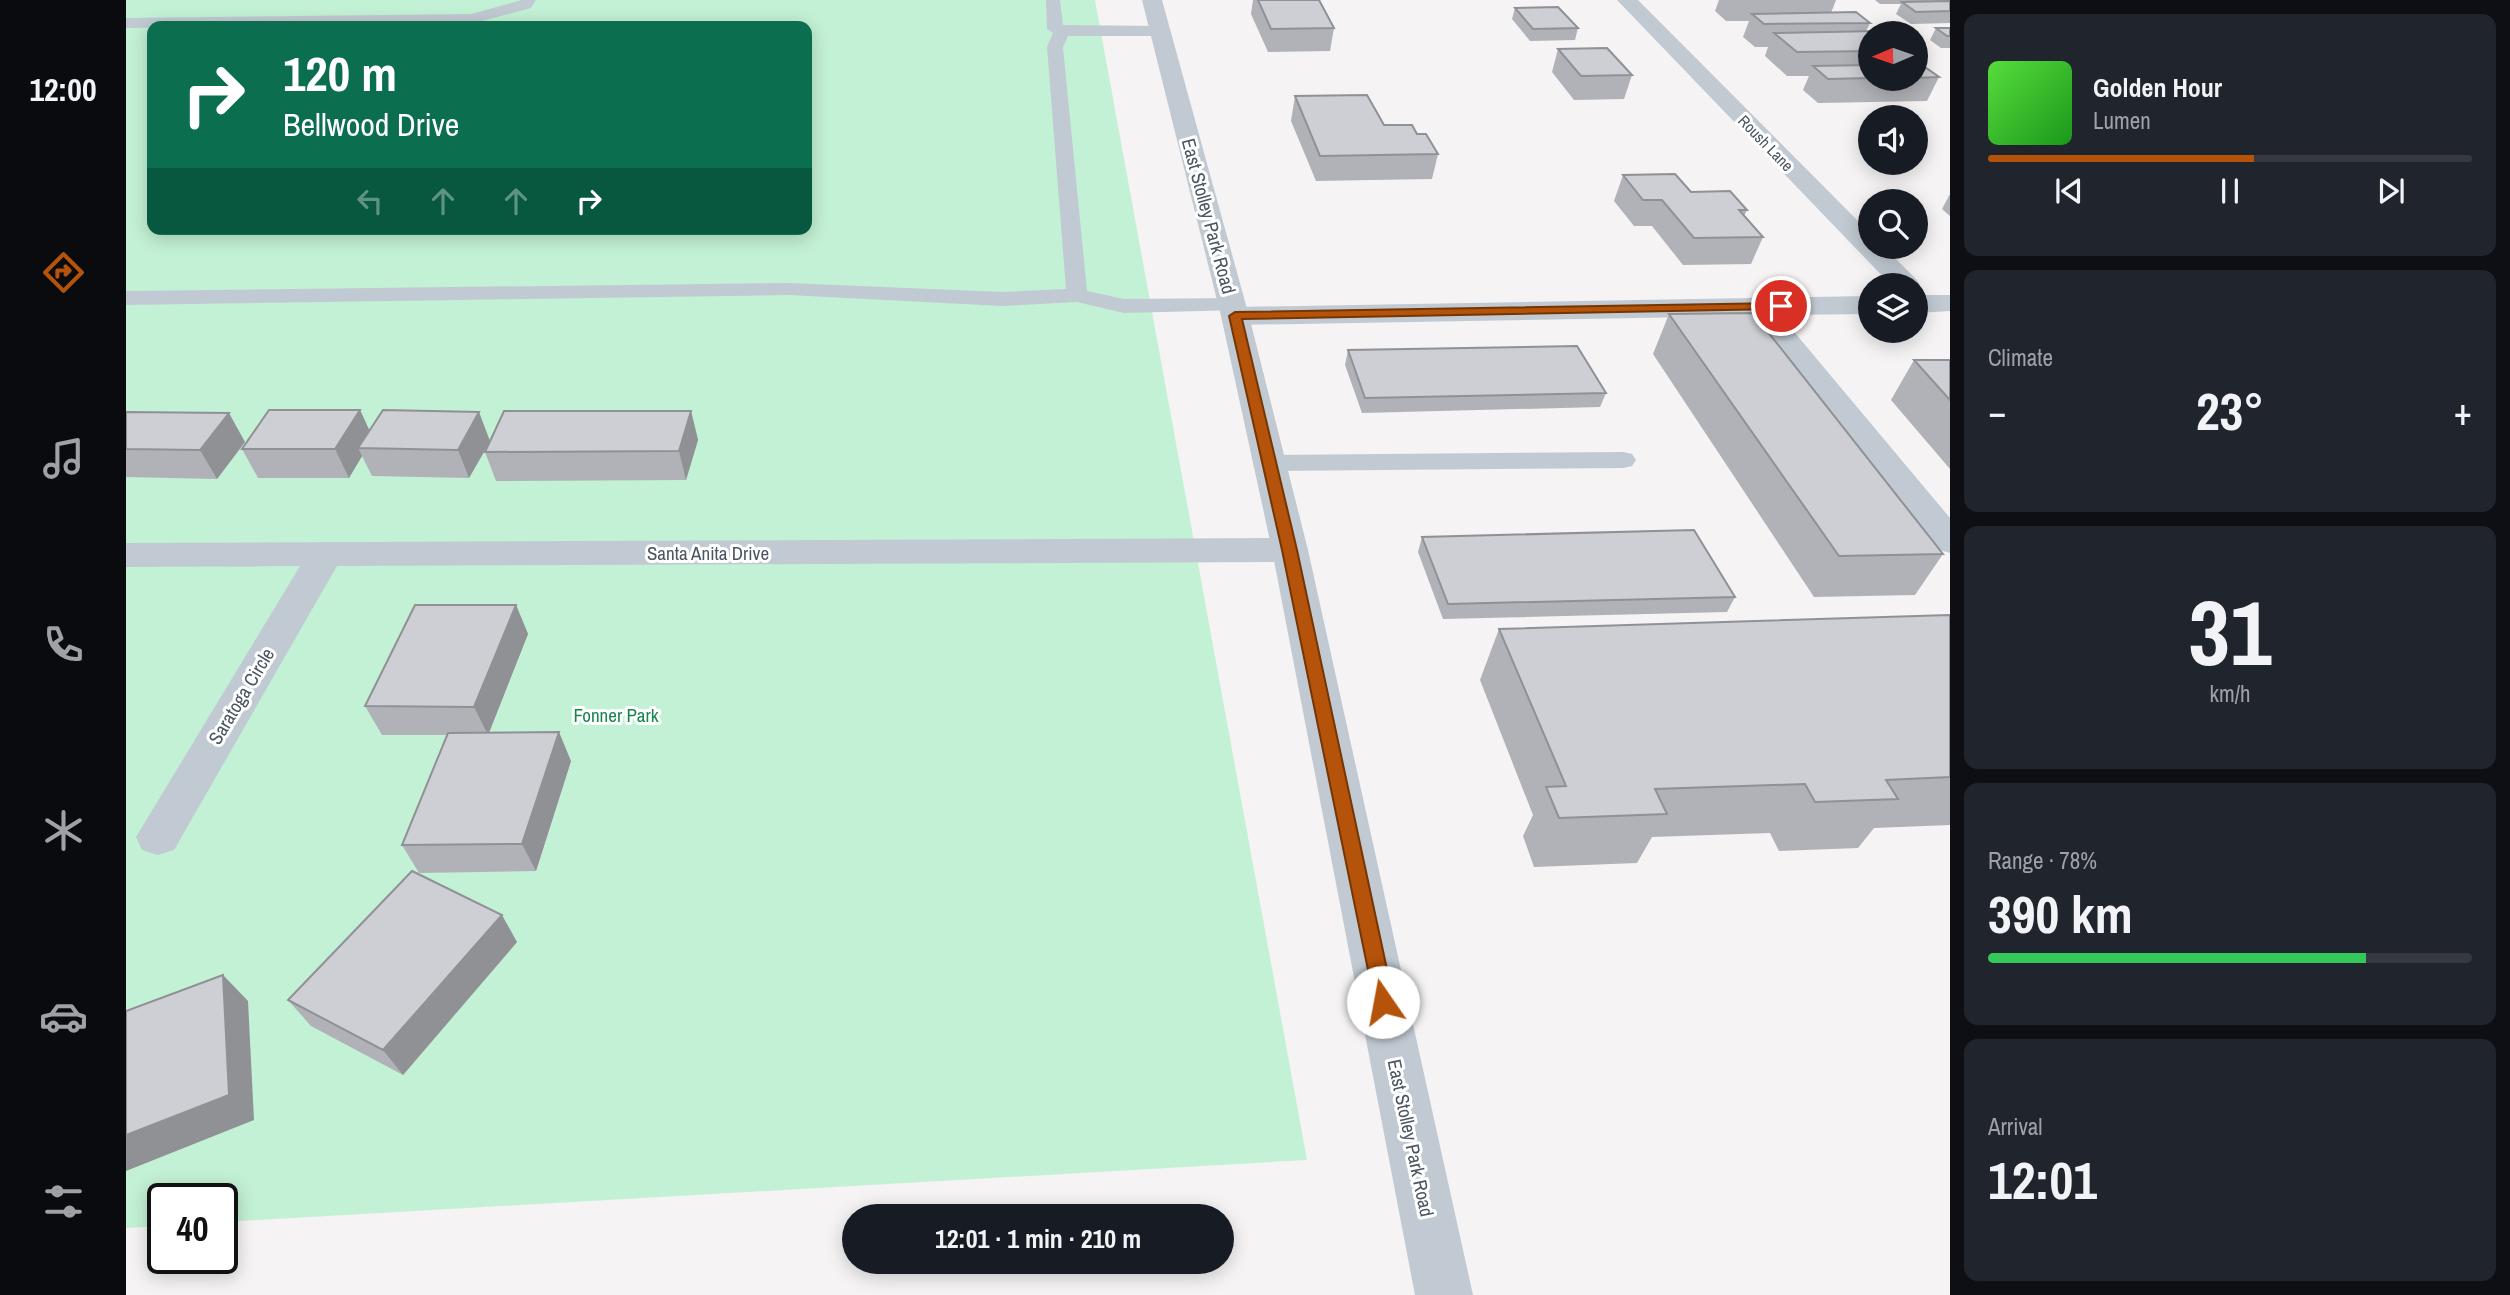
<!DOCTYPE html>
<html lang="en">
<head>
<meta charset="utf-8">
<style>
  body { margin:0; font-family:"Archivo Narrow",sans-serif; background:#20242c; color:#f1f3f6; height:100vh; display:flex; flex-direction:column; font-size:26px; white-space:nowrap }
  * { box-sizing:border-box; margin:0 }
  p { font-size:23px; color:#9ea1a6 }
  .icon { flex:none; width:38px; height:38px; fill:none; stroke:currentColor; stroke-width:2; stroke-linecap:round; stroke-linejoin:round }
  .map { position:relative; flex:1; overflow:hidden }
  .side { display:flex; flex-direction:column; gap:14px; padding:14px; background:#0d0f14; width:560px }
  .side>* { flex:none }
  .banner { position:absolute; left:21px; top:21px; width:665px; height:214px; border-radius:14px; box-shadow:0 4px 18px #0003; background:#0b6e4f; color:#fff; overflow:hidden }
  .needle { width:46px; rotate:268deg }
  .fabs { position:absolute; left:1732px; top:21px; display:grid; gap:14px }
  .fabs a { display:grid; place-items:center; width:70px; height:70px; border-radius:50%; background:#171b24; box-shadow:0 4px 18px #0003; font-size:35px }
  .speed { position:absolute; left:21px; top:1183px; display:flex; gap:14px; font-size:35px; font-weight:700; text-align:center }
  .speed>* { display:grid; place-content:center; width:91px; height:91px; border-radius:50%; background:#171b24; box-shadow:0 4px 18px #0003; line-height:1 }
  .speed .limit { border:4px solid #111; border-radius:10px; background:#fff; color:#111 }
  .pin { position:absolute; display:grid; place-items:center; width:60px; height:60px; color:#fff; margin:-30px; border:4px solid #fff; border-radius:50%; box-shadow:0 2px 7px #0007 }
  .me { position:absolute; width:77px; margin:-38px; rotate:348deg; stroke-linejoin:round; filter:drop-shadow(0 0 5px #0008) }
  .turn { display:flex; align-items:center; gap:24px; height:147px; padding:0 21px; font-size:32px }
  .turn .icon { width:91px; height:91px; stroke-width:2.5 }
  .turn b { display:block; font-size:49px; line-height:60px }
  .lanes { display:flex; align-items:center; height:66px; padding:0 21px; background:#0003; justify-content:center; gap:35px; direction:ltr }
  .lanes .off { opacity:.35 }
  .big { font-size:52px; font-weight:700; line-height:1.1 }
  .side .widget { flex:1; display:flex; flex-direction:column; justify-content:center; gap:10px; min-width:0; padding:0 24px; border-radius:14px; background:#20242c }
  .side .dial { align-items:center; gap:0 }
  .dial b { font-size:91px; line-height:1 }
  .song { display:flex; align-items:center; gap:21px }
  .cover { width:84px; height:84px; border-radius:10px; background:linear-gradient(135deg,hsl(110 70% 55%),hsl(120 70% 35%)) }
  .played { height:7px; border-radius:4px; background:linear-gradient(90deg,#b45309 55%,#363941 55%) }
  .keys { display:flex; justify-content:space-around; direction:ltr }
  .heat { display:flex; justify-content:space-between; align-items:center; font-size:38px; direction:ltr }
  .charge { height:10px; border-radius:5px; background:linear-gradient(90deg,#34c759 78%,#363941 0) }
  .trip { position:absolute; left:716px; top:1204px; width:392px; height:70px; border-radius:35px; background:#171b24; box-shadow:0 4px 18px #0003; font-weight:700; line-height:70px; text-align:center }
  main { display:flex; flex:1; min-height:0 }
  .tabs { display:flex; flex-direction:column; width:126px; justify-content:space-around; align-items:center; background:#090b0e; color:#9ea1a6 }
  .tabs .icon { width:49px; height:49px }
  .tabs .selected { color:#b45309 }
  .tabs b { font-size:32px; color:#f1f3f6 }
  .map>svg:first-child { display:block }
  .green { fill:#c3f1d5; fill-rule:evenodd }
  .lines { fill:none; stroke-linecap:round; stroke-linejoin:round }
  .service { fill:#c1cad2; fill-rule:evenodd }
  .minor { fill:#c1cad2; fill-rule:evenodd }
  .tertiary { fill:#c1cad2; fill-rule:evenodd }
  .wall { fill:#b0b2b7 }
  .shaded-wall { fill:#909195 }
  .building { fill:#cdcfd5; stroke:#909195; stroke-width:2 }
  .route { fill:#b45309; stroke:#753606; stroke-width:2 }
  .labels { text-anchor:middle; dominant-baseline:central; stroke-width:6; stroke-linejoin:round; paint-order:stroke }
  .far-street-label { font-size:16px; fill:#4a5661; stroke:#fff }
  .street-label { font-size:19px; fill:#4a5661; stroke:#fff }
  .park-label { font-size:19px; fill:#17864f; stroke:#fff }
</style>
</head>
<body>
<main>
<nav class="tabs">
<b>12:00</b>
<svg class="icon selected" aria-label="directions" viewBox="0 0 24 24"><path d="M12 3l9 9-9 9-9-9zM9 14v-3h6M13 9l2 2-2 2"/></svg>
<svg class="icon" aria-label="music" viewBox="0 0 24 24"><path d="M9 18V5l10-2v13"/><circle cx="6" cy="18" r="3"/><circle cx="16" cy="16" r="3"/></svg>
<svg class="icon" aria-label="phone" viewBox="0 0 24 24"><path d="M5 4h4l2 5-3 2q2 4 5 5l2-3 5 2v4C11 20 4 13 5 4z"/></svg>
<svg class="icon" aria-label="climate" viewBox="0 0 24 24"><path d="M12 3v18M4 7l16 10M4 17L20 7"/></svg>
<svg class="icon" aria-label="car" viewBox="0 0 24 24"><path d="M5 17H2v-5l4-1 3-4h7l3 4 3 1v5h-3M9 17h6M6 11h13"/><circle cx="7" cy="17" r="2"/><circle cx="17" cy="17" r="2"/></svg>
<svg class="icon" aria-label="filters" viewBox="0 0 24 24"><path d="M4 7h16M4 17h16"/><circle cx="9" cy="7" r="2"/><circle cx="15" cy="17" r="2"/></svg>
</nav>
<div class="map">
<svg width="1824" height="1295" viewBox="0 0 1824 1295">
  <rect width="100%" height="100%" fill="#f5f3f3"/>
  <path class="green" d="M0,0h969l212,1160 -1085,62v-23h-59v27l-37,2zM26,26h655v203h-655z"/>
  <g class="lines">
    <path class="service" d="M396,0h14l-5,8 -60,16 -345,4v-10l345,-4z
      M920,0h14l3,25 97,1 8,5 -8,5h-92l-5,11 24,244 37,8 108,-1 8,2 3,5 -3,5 -116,3 -47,-11 -75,4 -213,-11 -663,10v-14l663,-8 213,9 64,-3 -19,-242 6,-14 -6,-4z
      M1497,452l9,2 4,6 -4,6 -9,2 -354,3 -9,-2 -4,-6 4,-6 9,-2z"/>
    <path class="minor" d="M1491,0h21l233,234v13h13l32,32 4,6 -4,5v-5h-25z
      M1790,295h34v16l-34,2z
      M1745,296v18l-91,1 170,203v35l-13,-4 -187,-233 -515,9 -10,-3 -4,-6 4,-6 10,-3z
      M1164,538l13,4 5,8 -5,8 -13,4 -953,4 -163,284 -16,5 -16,-5 -6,-13 164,-271 -174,1v-24z"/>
    <path class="tertiary" d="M1016,0h20l87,316 59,234 165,745h-58l-143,-745 -51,-234z"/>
  </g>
  <path class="wall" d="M1127,0h66l15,28 -4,23 -62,1 -17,-38z
    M1593,0h117l-5,13 39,10 -4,8 5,2v46h45v-14l23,12 -12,24 -109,2 -15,-13 6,-14h-22l-22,-20 3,-9h-13l-12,-10 6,-16h-23l-11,-10z
    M1749,0h75v23l-39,1 -15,-10 5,-10h-21z
    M1389,8l63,20 -3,12 -45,1 -18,-22z
    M1810,28h14v20h-9l-11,-8z
    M1432,49l74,26 -8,24 -50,1 -22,-28z
    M1169,96l89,29 33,9 21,20 -6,25 -116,2 -25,-60z
    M1497,175l68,17 56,18 -3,6 19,21 -12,27 -68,1 -31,-39h-18l-20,-25z
    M1824,194v22l-8,-7z
    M1543,314l274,240 -28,41 -101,2 -161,-243z
    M1222,350l258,43 -6,14 -238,6 -17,-48z
    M1788,360h36v109l-59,-69z
    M234,410l9,20 121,10 201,-29 7,29 -12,40 -190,1 -11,-29 5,-10 -21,36 -97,-2 -10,-20 -13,22h-91l-16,-29z
    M0,412l119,30 -28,37 -91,-2z
    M1296,537l313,60 -8,15 -284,7 -25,-67z
    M390,605l12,29 -39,99 82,28 -35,110 -117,2 -17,-28 45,-110h-65l-17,-29z
    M1824,615v210l-76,3 -16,20 -79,3 -9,-18 -118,4 -15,26 -103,4 -11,-31 10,-21 -53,-135 19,-51z
    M391,942l-114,133 -92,-49 -23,-26z"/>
  <path class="shaded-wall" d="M234,410l13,28 -15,10 4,8 -13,22 -14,-29z
    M565,411l7,29 -12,40 -7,-29z
    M353,412l11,29 -21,37 -11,-28z
    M103,413l16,29 -28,37 -17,-29z
    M390,605l12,29 -40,101 -14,-28z
    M433,732l12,29 -35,110 -14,-27z
    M376,915l15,27 -114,133 -20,-25z
    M97,975l25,26 6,119 -128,51v-36z"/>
  <path class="building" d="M1132,0h61l15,28 -63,1z
    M1824,1v10l-34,1 -14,-10z
    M1432,7l20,21 -45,1 -18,-21z
    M1730,12l14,11 -106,1 -12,-10z
    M1810,28h14v8h-3z
    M1752,31l3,2h-10v18l-74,1 -23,-19z
    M1481,48l25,27 -51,1 -23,-27z
    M1745,65v13l-43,1 -15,-13z
    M1790,65h6l17,12 -23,1z
    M1241,95l17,30h28l5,9h9l12,20 -118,2 -25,-60z
    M1549,174l16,18 39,-1 17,19h-8l24,27 -69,1 -32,-38h-19l-20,-25z
    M1627,313l190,241 -104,2 -170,-242z
    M1451,346l29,47 -241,5 -17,-48z
    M1788,360h36v40z
    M143,410h91l-25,39h-93z
    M257,410l96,2 -21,38 -100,-2z
    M378,411h187l-12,40 -194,1z
    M0,412l103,1 -29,37 -74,-1z
    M1568,530l41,67 -287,7 -26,-67z
    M289,605h101l-42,102 -109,-1z
    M1824,615v162l-64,3 12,19 -83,3 -10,-18 -150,5 12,25 -108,4 -13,-31 20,-1 -67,-157z
    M433,732l-37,112 -120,1 46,-112z
    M286,871l90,44 -119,135 -95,-50z
    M97,975l6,120 -103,40v-124z"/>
  <path class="route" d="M1655,303l6,3 -2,3 -543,10 55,231 97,452 -3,7 -8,3 -7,-3 -94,-459 -53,-234 6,-4z"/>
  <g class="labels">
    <g class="far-street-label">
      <text transform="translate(1640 143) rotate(46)">Roush Lane</text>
    </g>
    <g class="street-label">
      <text transform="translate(1083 216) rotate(75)">East Stolley Park Road</text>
      <text x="582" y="553">Santa Anita Drive</text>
      <text transform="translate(115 696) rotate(-59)">Saratoga Circle</text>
      <text transform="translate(1285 1138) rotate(78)">East Stolley Park Road</text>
    </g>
    <g class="park-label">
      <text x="490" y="715">Fonner Park</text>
    </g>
  </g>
</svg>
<div class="fabs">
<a><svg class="needle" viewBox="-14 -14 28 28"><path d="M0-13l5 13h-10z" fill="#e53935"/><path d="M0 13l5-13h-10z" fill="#9ea1a6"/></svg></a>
<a><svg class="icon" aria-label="sound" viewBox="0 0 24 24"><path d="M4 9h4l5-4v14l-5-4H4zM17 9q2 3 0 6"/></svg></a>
<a><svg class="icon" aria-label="search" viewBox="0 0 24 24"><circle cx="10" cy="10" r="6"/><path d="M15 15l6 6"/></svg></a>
<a><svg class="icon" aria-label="layers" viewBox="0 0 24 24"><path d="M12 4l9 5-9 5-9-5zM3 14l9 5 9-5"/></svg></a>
</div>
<div class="speed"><div class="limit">40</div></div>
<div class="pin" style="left:1655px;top:306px;background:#d93025"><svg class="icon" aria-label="arrive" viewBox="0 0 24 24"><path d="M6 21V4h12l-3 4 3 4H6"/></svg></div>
<svg class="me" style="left:1257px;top:1002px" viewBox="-20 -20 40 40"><circle r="19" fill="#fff"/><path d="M0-13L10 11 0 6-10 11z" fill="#b45309"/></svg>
<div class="trip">12:01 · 1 min · 210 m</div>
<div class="banner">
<div class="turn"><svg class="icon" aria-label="right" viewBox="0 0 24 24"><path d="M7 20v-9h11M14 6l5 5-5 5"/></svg><div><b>120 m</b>Bellwood Drive</div></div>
<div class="lanes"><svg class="icon off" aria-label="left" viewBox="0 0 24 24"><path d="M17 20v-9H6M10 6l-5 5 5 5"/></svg><svg class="icon off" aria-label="ahead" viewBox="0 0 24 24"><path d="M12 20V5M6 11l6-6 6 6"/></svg><svg class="icon off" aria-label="ahead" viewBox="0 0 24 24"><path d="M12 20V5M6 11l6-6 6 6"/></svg><svg class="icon" aria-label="right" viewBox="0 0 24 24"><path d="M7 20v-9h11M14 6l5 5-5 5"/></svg></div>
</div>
</div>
<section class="side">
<div class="widget">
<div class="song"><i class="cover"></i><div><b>Golden Hour</b><p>Lumen</p></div></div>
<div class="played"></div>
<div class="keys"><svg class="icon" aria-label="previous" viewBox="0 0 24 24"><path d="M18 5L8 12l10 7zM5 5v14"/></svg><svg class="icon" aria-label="pause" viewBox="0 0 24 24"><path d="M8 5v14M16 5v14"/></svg><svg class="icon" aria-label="next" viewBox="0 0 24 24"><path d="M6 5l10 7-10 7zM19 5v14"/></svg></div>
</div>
<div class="widget"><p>Climate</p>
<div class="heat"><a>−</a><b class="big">23°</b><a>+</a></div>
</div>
<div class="widget dial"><b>31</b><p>km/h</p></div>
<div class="widget"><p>Range · 78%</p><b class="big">390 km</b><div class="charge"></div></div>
<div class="widget"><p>Arrival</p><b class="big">12:01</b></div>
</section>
</main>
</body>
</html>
